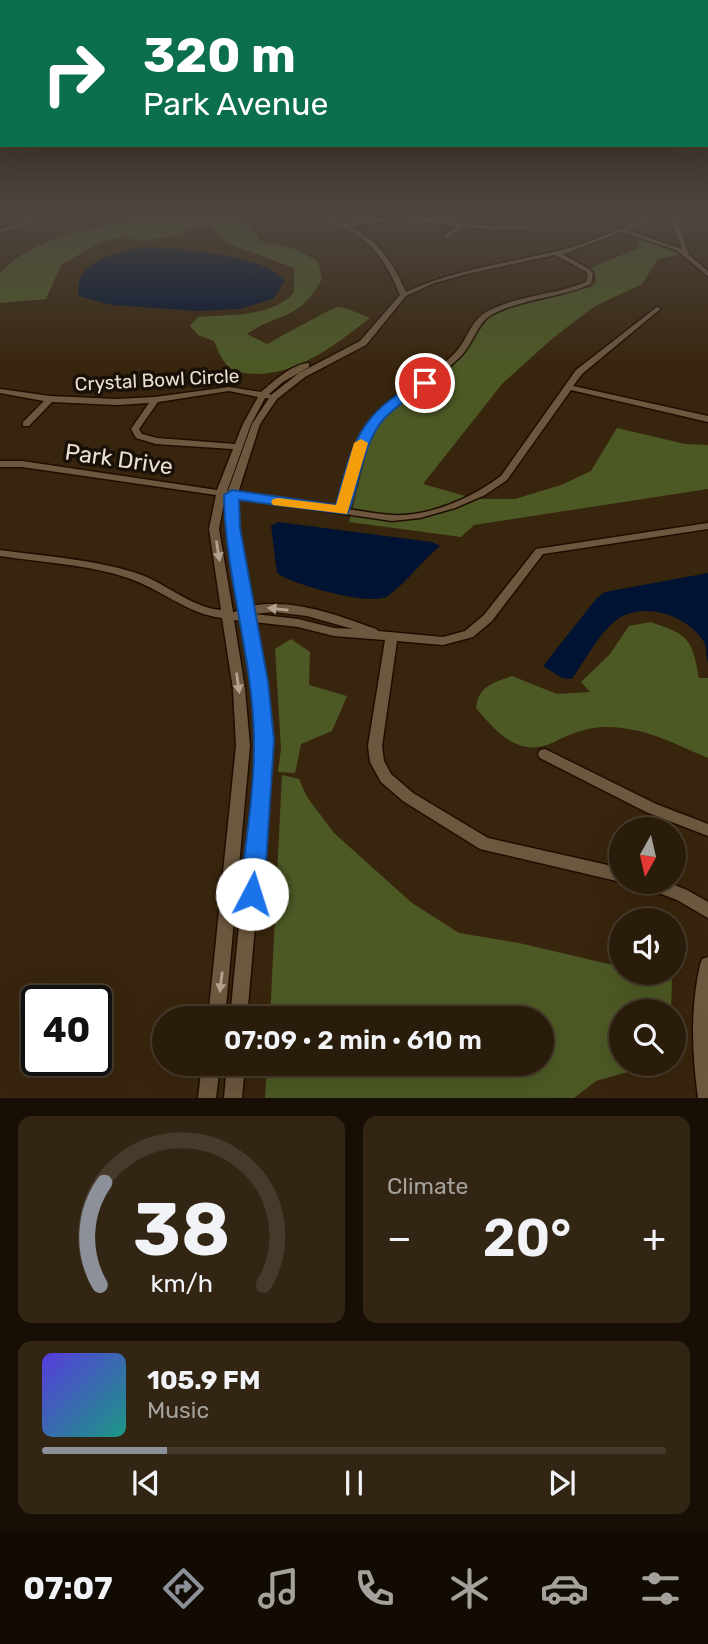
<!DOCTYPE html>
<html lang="en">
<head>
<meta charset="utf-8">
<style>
  body { margin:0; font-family:Rubik,sans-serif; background:#322513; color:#f1f3f6; height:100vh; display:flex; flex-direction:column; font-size:26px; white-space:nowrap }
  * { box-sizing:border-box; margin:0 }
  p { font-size:23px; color:#a5a19c }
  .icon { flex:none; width:38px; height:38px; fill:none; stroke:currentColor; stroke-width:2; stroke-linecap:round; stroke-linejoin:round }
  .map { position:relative; height:1098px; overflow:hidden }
  .details { display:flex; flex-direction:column; gap:18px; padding:18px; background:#170f06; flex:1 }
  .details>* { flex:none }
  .hud { position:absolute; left:0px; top:0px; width:709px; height:147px; box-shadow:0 7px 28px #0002,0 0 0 2px #463a2b; background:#0b6e4f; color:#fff; overflow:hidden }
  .needle { width:46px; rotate:188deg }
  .controls { position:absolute; left:609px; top:817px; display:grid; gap:14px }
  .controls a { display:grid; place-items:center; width:77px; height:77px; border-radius:50%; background:#2a1c0a; box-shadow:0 7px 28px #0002,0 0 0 2px #463a2b; font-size:35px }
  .speed { position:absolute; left:21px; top:985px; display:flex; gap:14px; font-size:35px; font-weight:700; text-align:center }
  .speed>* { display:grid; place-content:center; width:91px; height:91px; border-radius:50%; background:#2a1c0a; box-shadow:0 7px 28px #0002,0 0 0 2px #463a2b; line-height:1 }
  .speed .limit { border:4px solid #111; border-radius:10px; background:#fff; color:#111 }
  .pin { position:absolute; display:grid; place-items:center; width:60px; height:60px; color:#fff; margin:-30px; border:4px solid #fff; border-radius:50%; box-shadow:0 2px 7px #0007 }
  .me { position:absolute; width:77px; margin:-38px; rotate:5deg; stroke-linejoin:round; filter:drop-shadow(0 0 5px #0008) }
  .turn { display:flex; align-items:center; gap:24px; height:147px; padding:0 28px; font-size:32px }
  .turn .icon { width:91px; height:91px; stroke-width:2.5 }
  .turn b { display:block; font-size:49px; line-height:60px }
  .big { font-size:52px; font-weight:600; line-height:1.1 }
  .details .tile { flex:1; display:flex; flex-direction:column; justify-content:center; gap:10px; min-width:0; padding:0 24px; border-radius:14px; background:#322513 }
  .details .dial { align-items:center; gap:0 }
  .dial svg { height:182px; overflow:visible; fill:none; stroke:#463a2b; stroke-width:7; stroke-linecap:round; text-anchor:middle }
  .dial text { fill:#f1f3f6; stroke:none }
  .song { display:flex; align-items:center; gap:21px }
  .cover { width:84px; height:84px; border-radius:10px; background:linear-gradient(135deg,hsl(250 70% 55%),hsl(170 70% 35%)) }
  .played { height:7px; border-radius:4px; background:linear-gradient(90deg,#8c9099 20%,#463a2b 20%) }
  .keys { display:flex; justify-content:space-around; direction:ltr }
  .heat { display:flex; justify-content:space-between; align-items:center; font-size:38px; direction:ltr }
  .details .tiles { flex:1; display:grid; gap:18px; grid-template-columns:1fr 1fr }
  .tile:last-child { grid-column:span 2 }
  .trip { position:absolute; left:152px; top:1006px; width:402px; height:70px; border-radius:35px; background:#2a1c0a; box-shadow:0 7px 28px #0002,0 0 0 2px #463a2b; font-weight:600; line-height:70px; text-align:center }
  .menu { display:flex; height:112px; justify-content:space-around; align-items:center; background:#110b04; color:#a5a19c }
  .menu .icon { width:49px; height:49px }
  .menu .current { color:#8c9099 }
  .menu b { font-size:32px; color:#f1f3f6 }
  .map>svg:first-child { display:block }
  .green { fill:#4d5925 }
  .water { fill:#001332 }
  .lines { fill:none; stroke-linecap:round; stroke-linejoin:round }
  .minor-casing { stroke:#1f0e00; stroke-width:3 }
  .minor { fill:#6d583f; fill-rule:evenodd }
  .oneway { fill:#b2a28f }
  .route { fill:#1a73e8; stroke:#114b97; stroke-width:2 }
  .slow { fill:#f59e0b }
  .labels { text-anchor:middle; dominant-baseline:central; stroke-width:7; stroke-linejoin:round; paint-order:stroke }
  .far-street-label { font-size:19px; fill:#ebdfd1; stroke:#191107 }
  .street-label { font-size:23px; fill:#ebdfd1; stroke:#191107 }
</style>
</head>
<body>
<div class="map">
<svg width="708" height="1098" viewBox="0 0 708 1098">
  <rect width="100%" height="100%" fill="#38250d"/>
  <path class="green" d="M182,217c22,1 71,-3 78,24l39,9 19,12 4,17c-24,43 -41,32 -75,55l20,10c10,-5 66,-37 71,-37 10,1 22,7 32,11 -35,27 -78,62 -125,55 -5,-1 -11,-1 -15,-5 -8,-7 -12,-17 -16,-27l-16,-6 -8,-9 8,-9c33,-3 71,1 96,-24v-25l-60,-22 -14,-8 -11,-12 -12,-1 -17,10 -43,6 -12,-5 -24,6 -40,23 -15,34 -46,4v-30c38,-43 128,-53 182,-56z
    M638,237l44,17 -24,5 -16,25 -47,22 -42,32 -51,46 -79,100 53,15h39l46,-14 30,-14 26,-43 68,16 23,1v44l-234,36 -13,12 -112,-15 23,-91 22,-23 51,-34 14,-15 29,-41 19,-9 83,-22 6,-5 -1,-9 -5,-5 49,-20z
    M650,622c38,12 42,16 49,56h9v80c-33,-14 -64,-31 -101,-31 -19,0 -35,6 -51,14 -36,19 -59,-8 -80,-33 3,-22 16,-25 36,-32l45,18 33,-2 -9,-10 29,-28 19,-28z
    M291,639l19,13 -1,33 38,11 -15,35 -31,13 -6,29 -17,-1 3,-23 -6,-100z
    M282,775l17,4 8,18 27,36 78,70 47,30 60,10 98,23 4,1v6h24l27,7 -1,31 -50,1v52h35l-60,17 -22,17h-309l2,-34h275v-46h-272z"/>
  <path class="water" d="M145,247c33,1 120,8 140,34l-12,18 -34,10 -41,2 -86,-6 -33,-9c-7,-36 40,-44 66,-49z
    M278,522l154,20 8,4c-18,15 -34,37 -52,50 -16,11 -95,-11 -111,-23l-6,-47z
    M708,573v90c-2,-7 -1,-15 -4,-21 -16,-27 -64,-43 -90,-20 -15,12 -30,40 -42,57l-10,-1 -19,-12 53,-67 9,-7z"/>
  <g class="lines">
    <g class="minor-casing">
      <path id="minor" d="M45,216h10l-55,17v-4z
        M310,216h10l23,8 28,-5 29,-2h19l65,9 40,-1 3,2 -3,2 -27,1 -34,-3 -17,12 -2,-1v-2l13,-10c-37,-6 -71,-7 -108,0 31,16 43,35 57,66 51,-24 106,-29 160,-43 29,-8 57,-22 85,-33h9l-34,14 56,19 -12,-33h6l13,39 19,16v5l-32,-26 -55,-18 -49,19 -10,3 27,15 4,4 -2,11c-31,14 -67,14 -98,30 -16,8 -19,29 -32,42 -16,17 -37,28 -56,41 -44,31 -46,64 -57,112 14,2 29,5 44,6 37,2 80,-17 109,-39l75,-106 81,-63 4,2 -2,1 -77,64 -9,12 135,30v6l-137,-32 -64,90 -22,15 -30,13 -35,10 -28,3 -155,-23v30l14,78c42,-8 86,9 125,23l2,2 65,6 22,-6 19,-16 52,-66 172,-26v6l-165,25 -51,67 -19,16 -30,8 -46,-4 -15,105 2,15 7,13 22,19 75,45 133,30v14l-141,-33 -77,-48 -22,-19 -11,-20 -2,-16 17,-106 -51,-4 -36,-9 -44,-5 11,60 6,58 -24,278h-17l27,-278 -4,-58 -11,-61 -8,-1 11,69 5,57 -25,272h-17l28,-272 -3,-57 -11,-71c-35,-4 -61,-29 -94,-40 -37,-13 -88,-16 -128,-22v-6c44,6 90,9 133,22 31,9 56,35 88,38l-12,-81 7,-34 -194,-28h-22v-6h22l195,29 16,-41 -77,-5 -20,-6 -5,-9 18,-26 -32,2 -65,-3 -23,24h-6v-4l21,-21 -44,-8v-4l50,7 67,3 38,-2 74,-10 32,5c13,-11 31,-28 48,-29v4l-26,15 -14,12 2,1 28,-22 61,-32 40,-46c-12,-29 -25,-52 -54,-66 -11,-5 -24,-8 -36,-13zM555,255l30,16 3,3 -2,8c-31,13 -67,13 -98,29 -17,8 -20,28 -32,41 -16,17 -37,28 -56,41 -46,31 -49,65 -62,114l-100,-14 22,-69 17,-25 28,-22 61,-32 40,-49 28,-13 37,-10zM229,391l29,6 -15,27 -8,20 -78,-6 -15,-4 -3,-5 19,-27zM265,398h4l-17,26 -24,67h-1l24,-67zM225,497h2v31l13,80 -5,4h-2l-14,-83zM274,612l33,4 46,13 -19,-1 -36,-9 -45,-5z
        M545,749l111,55 52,20v12l-62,-24 -106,-54 -2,-4 2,-4z
        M640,882h27l20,8 21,12v16l-31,-18 -34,-13z
        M708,957v141h-10c-6,-45 -8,-88 2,-133l2,-6z
        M202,1064h18l-4,34h-18z
        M227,1064h18l-3,34h-18z"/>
    </g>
    <use href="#minor" class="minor"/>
  </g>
  <defs><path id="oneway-solid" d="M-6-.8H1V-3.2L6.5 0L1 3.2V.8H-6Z" transform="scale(1.75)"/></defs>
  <g class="oneway">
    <use href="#oneway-solid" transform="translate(218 551) rotate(81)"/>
    <use href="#oneway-solid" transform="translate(278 609) rotate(-174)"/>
    <use href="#oneway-solid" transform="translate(238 683) rotate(82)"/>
    <use href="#oneway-solid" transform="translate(221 982) rotate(97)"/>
  </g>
  <linearGradient id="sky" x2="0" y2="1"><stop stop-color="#1f1407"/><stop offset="0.58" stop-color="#4d4640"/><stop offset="1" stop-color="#4d4640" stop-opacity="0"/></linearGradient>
  <rect width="708" height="370" fill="url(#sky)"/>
  <path class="route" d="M425,379l5,1v5c-44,27 -57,36 -70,87 -4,13 -6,29 -13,42l-108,-14 1,28 28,154 6,58 -10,154 -4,8 -8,3 -8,-3 -4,-8c5,-48 15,-107 14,-155 -1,-82 -29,-162 -30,-244l8,-5 104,15c14,-49 19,-85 66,-113 7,-5 15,-11 23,-13z"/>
  <path class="slow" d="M361,439l7,4 -21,71 -74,-9 -2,-3 2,-3 5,-1 58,7 18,-62z"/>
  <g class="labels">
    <g class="far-street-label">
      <text transform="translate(157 380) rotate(-3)">Crystal Bowl Circle</text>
    </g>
    <g class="street-label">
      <text transform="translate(119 459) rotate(8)">Park Drive</text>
    </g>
  </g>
</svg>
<div class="controls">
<a><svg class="needle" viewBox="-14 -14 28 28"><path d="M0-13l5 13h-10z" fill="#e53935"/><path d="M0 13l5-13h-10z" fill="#a5a19c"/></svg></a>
<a><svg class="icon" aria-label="sound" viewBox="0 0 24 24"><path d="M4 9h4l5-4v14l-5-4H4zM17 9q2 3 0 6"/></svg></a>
<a><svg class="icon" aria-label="search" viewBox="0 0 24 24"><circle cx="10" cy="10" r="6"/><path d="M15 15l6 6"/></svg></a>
</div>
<div class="speed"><div class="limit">40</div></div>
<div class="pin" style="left:425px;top:383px;background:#d93025"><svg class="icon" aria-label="arrive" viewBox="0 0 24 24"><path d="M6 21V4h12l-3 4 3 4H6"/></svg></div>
<svg class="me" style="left:252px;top:894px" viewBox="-20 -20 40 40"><circle r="19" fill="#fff"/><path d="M0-13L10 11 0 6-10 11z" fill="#1a73e8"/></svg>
<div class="trip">07:09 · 2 min · 610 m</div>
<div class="hud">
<div class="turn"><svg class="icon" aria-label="right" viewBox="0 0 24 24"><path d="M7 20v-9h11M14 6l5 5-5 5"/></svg><div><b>320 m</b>Park Avenue</div></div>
</div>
</div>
<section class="details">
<div class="tiles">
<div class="tile dial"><svg viewBox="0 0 100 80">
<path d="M14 69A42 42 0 1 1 86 69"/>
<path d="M14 69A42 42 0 0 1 16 24" stroke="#8c9099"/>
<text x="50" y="56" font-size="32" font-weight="700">38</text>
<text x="50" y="72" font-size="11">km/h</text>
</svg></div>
<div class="tile"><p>Climate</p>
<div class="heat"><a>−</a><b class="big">20°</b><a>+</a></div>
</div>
<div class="tile">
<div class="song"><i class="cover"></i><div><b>105.9 FM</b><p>Music</p></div></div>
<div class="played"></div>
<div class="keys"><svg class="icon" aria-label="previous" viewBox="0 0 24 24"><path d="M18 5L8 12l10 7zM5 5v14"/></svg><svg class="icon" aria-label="pause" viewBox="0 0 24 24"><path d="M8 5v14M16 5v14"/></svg><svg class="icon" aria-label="next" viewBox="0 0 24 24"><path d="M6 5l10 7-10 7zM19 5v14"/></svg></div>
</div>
</div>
</section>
<nav class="menu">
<b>07:07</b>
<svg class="icon current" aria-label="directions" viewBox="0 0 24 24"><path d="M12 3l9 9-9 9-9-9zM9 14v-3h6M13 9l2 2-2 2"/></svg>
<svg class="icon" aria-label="music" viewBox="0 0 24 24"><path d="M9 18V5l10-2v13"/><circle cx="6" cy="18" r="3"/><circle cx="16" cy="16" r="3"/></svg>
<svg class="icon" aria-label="phone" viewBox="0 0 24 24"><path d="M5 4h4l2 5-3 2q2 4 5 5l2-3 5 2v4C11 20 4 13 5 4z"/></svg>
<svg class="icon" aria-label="climate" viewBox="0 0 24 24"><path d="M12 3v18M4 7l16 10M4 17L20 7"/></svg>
<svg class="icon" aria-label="car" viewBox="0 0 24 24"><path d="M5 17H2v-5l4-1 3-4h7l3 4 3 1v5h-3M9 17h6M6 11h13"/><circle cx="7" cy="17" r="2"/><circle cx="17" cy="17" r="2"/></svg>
<svg class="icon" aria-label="filters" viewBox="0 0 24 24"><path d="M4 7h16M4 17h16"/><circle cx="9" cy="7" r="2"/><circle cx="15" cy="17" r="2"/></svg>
</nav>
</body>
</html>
